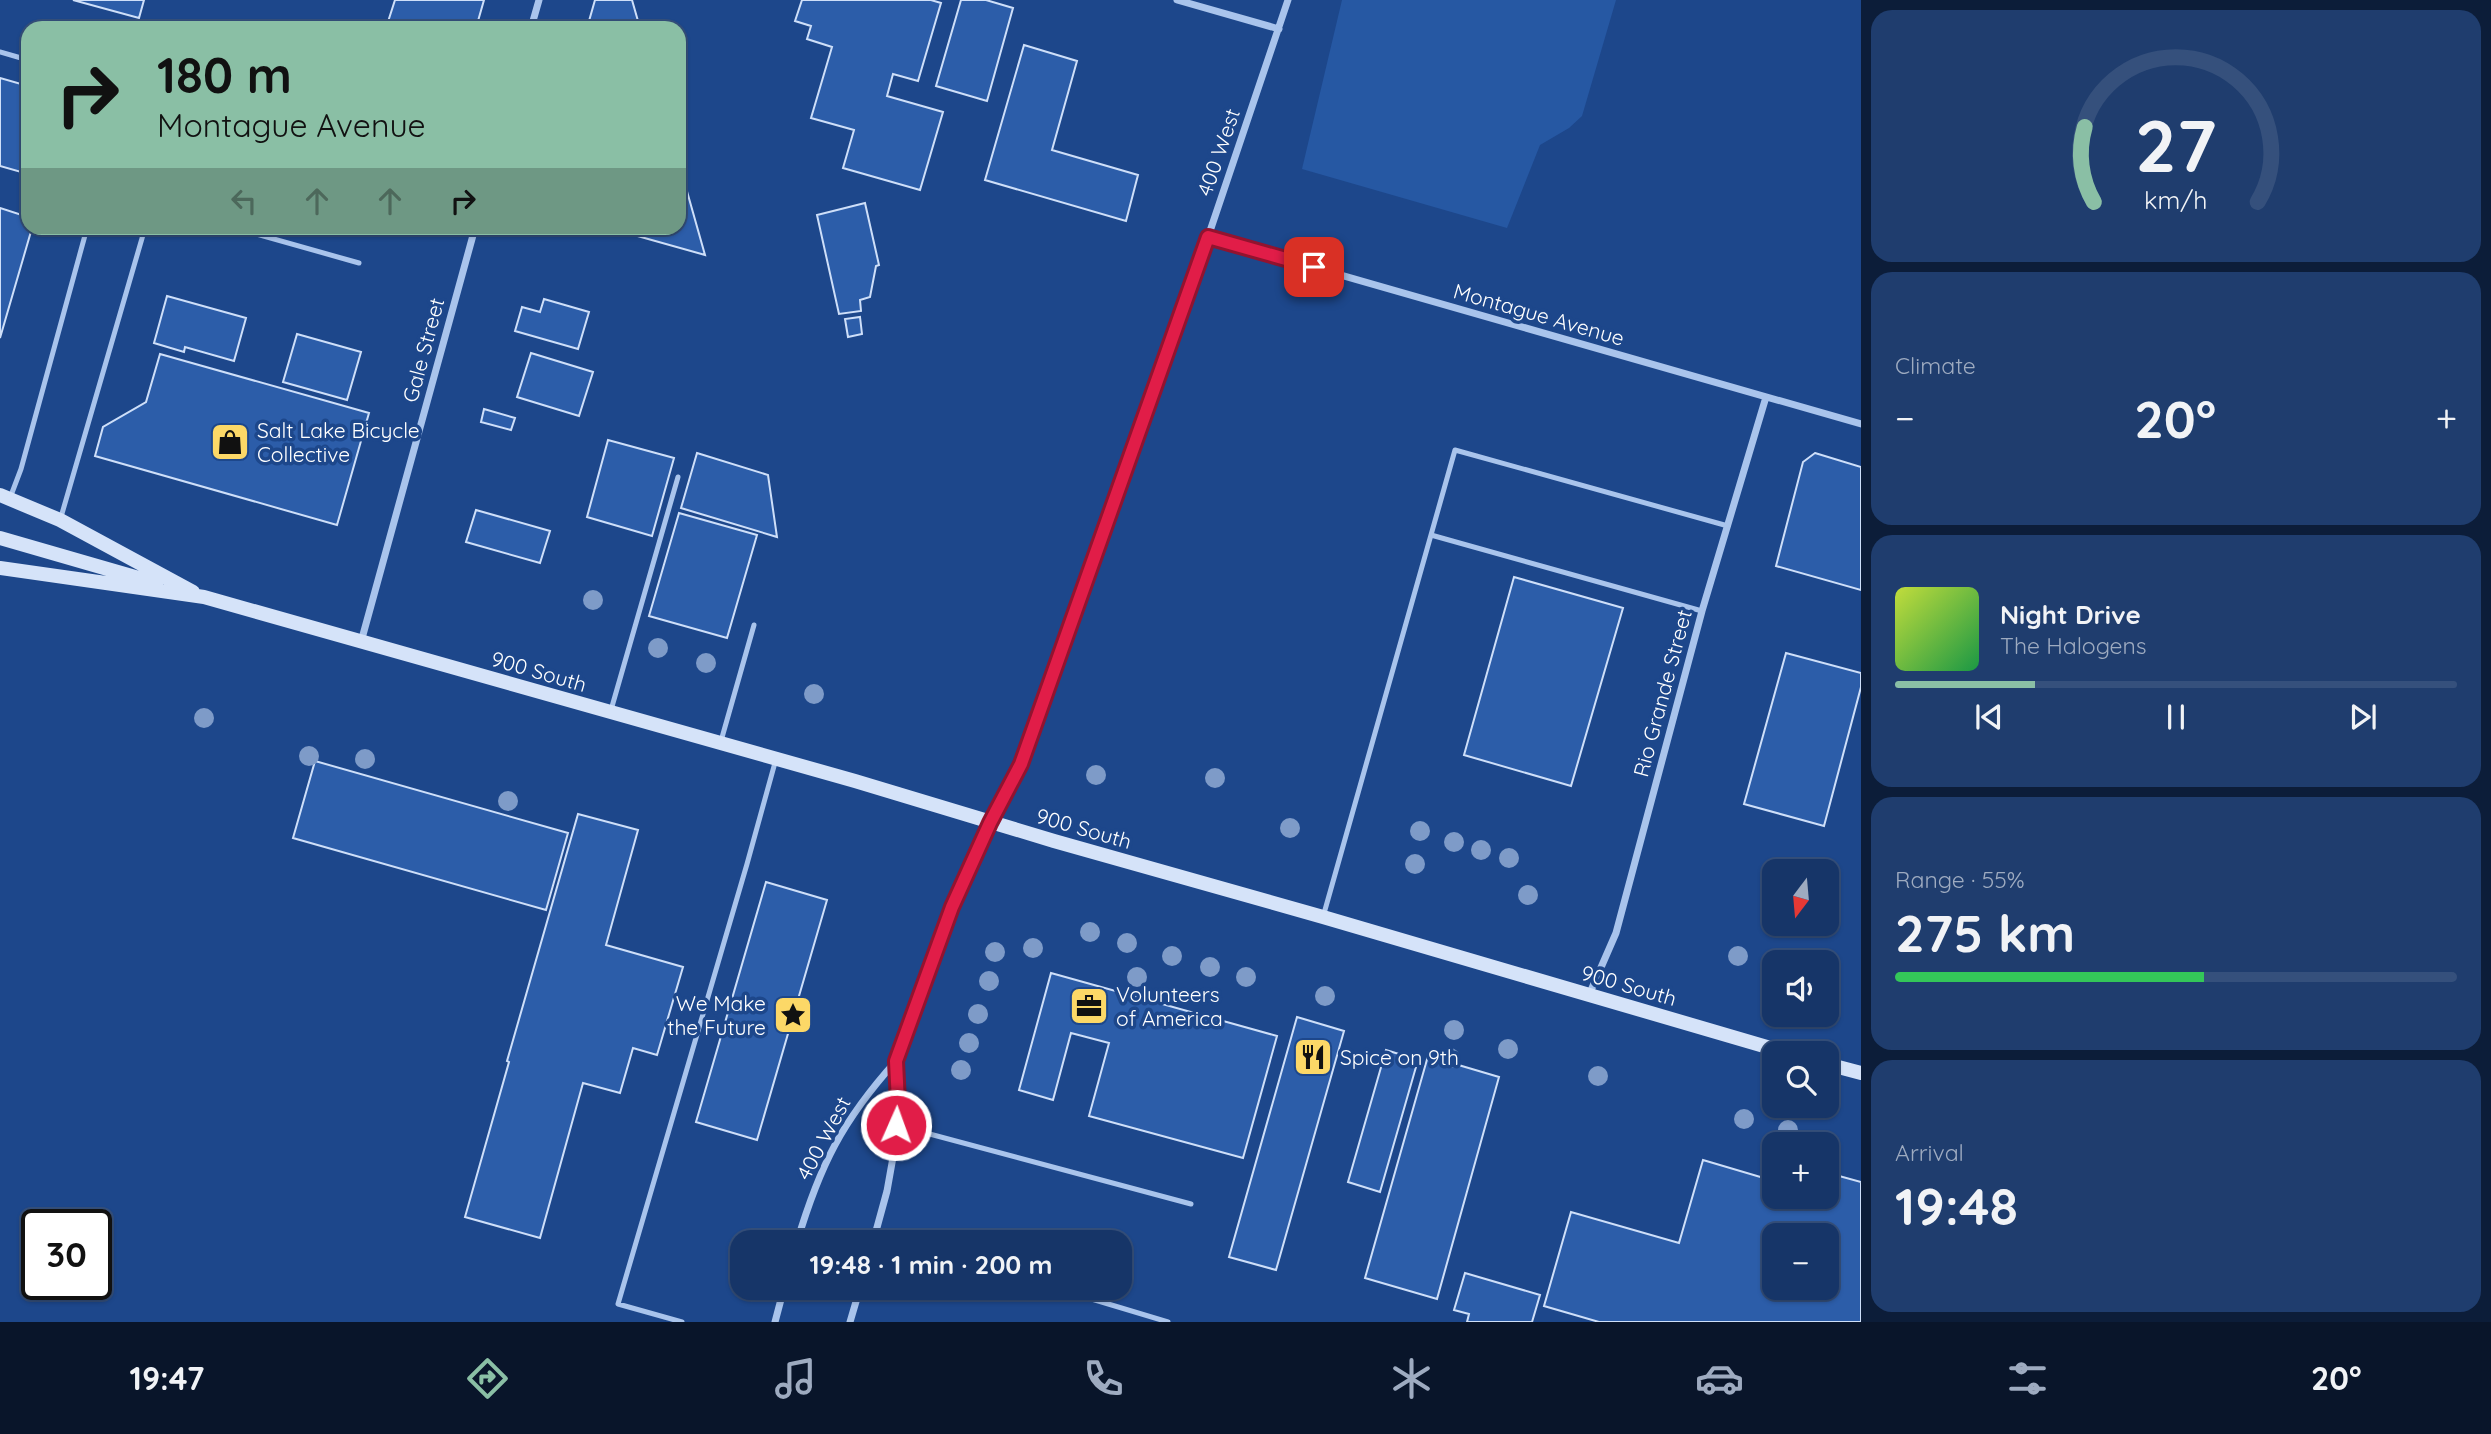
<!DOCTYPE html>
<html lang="en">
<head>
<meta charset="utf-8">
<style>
  body { margin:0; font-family:Quicksand,sans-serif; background:#1f3d6e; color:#f1f3f6; height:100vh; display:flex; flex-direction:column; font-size:26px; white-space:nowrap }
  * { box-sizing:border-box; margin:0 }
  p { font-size:23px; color:#9eabc0 }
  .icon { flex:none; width:38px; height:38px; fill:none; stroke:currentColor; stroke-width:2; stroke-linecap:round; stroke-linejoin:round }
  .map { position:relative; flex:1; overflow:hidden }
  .drawer { display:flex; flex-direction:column; gap:10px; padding:10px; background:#0c1d39; width:630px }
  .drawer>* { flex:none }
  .banner { position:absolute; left:21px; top:21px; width:665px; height:214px; border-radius:21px; box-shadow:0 2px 5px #0004,0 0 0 2px #35507c; background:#8abfa5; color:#111; overflow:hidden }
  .needle { width:46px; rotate:196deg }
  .fabs { position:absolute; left:1762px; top:859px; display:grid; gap:14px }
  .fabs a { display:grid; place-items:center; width:77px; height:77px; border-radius:14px; background:#163568; box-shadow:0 2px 5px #0004,0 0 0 2px #35507c; font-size:35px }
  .speed { position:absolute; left:21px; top:1209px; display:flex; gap:14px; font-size:35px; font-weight:700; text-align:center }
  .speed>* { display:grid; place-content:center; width:91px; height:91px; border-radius:50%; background:#163568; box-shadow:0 2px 5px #0004,0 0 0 2px #35507c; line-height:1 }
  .speed .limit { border:4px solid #111; border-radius:10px; background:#fff; color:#111 }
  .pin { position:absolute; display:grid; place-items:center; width:60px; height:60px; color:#fff; margin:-30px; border-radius:14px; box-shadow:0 4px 10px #0006 }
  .me { position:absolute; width:77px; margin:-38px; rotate:2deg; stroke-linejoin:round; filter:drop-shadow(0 0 5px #0008) }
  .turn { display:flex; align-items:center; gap:24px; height:147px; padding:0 21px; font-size:32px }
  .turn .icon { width:91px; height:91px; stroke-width:2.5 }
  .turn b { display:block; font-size:49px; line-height:60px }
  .lanes { display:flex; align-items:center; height:66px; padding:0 21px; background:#0003; justify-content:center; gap:35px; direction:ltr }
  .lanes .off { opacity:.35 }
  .big { font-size:52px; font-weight:800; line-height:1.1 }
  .drawer .widget { flex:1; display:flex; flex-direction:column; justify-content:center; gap:10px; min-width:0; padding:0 24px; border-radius:21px; background:#1f3d6e }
  .drawer .dial { align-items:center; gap:0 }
  .dial svg { height:182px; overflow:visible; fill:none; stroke:#35507c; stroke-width:7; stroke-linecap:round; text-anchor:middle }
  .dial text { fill:#f1f3f6; stroke:none }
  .song { display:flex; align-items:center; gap:21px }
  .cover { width:84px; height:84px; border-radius:10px; background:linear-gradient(135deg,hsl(70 70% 55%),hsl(140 70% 35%)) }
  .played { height:7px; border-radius:4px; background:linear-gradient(90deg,#8abfa5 25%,#35507c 25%) }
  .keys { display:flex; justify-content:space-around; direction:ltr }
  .heat { display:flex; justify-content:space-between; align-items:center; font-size:38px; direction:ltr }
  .charge { height:10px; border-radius:5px; background:linear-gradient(90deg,#34c759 55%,#35507c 0) }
  .trip { position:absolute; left:730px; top:1230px; width:402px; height:70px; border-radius:21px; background:#163568; box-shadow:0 2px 5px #0004,0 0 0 2px #35507c; font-weight:800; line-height:70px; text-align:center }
  .tabs { display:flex; height:112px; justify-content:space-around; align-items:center; background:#09152a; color:#9eabc0 }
  .tabs .icon { width:49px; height:49px }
  .tabs .current { color:#8abfa5 }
  .tabs b { font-size:32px; color:#f1f3f6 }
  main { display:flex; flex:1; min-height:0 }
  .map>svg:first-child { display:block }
  .green { fill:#2658a3 }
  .building { fill:#2c5da9; stroke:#cedff9; stroke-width:2; fill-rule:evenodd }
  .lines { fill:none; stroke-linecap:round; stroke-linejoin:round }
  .lane { stroke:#a9c4ec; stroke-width:5 }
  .street { stroke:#a9c4ec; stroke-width:7 }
  .secondary { stroke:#d5e3f9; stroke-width:14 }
  .tree { fill:#7e9bc8 }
  .route-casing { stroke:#92132f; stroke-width:18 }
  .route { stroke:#e11d48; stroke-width:12 }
  .labels { text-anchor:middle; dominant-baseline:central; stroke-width:7; stroke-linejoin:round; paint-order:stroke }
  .street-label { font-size:21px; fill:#fff; stroke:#1d478b }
  .poi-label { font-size:21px; fill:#fff; stroke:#1d478b; text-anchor:start }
</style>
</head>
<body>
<main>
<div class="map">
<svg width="1861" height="1322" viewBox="0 0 1861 1322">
  <rect width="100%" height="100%" fill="#1d478b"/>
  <path class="green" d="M1342,0h274l-34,116 -13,12 -29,17 -33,83 -205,-59z"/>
  <path class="building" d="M73,0h71l-5,18z
    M395,0h89l-8,28h-90z
    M595,0h37l8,28h-53z
    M802,0h129l10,3 -23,78 -25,-7 -6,22 56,16 -23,78 -77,-22 11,-38 -43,-12 21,-71 -25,-8 4,-13 -16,-5z
    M961,0h25l27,8 -26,93 -51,-15z
    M1024,45l53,16 -25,89 86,25 -12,46 -141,-41z
    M0,78l28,8v88l-28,-8z
    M679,163l26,92 -96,-27h70z
    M865,203l14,62 -3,1 -6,31 -10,3 1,11 -22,3 -22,-99z
    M0,208l28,9v11h4l-32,110z
    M167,296l79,22 -12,43 -49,-14 -1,5 -30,-9z
    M544,299l45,13 -11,37 -63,-18 7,-24 18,5z
    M860,317l2,17 -14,3 -3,-18z
    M297,334l64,18 -14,48 -64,-18z
    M531,353l62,19 -14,44 -62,-19z
    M160,354l209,59 -32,112 -242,-69 8,-29 43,-25z
    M484,409l31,9 -4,12 -30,-8z
    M608,440l66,18 -22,78 -65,-19z
    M697,453l71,22 9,62 -96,-29z
    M1815,453l46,14v123l-85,-24 27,-104z
    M476,510l74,21 -10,32 -74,-21z
    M679,513l78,22 -30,103 -78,-22z
    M1514,577l109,31 -52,178 -107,-31z
    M1786,653l75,20v14l-37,139 -80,-22z
    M315,761l253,72 -22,77 -253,-72z
    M578,814l60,16 -32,115 77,22 -26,88 -24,-7 -13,45 -37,-10 -43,155 -75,-21 44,-155 -2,-1z
    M766,882l61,18 -70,240 -61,-18z
    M1051,973l226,63 -34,122 -154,-42 20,-73 -38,-10 -18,67 -34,-10z
    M1297,1017l47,14 -68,239 -47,-13z
    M1386,1050l32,10 -38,132 -32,-10z
    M1428,1056l71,21 -62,222 -72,-21z
    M1703,1160l71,21v16h53l5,-23 29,8v140h-262l-55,-16 27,-94 108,31zM1774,1236h53v52h-53z
    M1465,1273l75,22 -8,27h-65l2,-8 -15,-4z"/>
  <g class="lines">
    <path class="lane" d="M0,52l28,8
      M235,228l124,35
      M10,498l11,-29 66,-241
      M61,517l84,-289
      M1431,535l271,76
      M611,710l67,-233
      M721,741l33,-116
      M1323,917l132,-467 273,76
      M896,1125l295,79
      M875,1234l29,8
      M1055,1288l113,34
      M682,1322l-64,-18 129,-440 29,-105"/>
    <path class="street" d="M1177,0l102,29
      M531,28l8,-28
      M1208,237l653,187
      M361,642l114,-414
      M1589,995l27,-62 86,-322 64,-214
      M797,1242c23,-77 45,-121 99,-181
      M873,1242l14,-51 8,-45 3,-43 -2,-42 56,-154 39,-84 30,-59 187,-527 80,-237
      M775,1322l9,-34
      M850,1322l10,-34"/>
    <path class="secondary" d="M0,495l60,25 133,72
      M0,538l156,45
      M0,568l204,29 651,184 199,60 269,76 468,137
      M1827,1064l34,9"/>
  </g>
  <g class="tree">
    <circle cx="593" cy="600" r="10"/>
    <circle cx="658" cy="648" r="10"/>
    <circle cx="706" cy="663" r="10"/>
    <circle cx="814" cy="694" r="10"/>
    <circle cx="204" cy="718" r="10"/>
    <circle cx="309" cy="756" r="10"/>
    <circle cx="365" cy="759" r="10"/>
    <circle cx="1096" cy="775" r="10"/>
    <circle cx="1215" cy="778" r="10"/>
    <circle cx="508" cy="801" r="10"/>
    <circle cx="1290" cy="828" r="10"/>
    <circle cx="1420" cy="831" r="10"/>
    <circle cx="1454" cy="842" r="10"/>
    <circle cx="1481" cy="850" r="10"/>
    <circle cx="1509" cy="858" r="10"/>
    <circle cx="1415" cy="864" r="10"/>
    <circle cx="1528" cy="895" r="10"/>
    <circle cx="1090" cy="932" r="10"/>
    <circle cx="1127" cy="943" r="10"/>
    <circle cx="1033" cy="948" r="10"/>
    <circle cx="995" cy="952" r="10"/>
    <circle cx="1172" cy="956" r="10"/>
    <circle cx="1738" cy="956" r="10"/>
    <circle cx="1210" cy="967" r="10"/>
    <circle cx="1137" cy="977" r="10"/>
    <circle cx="1246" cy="977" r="10"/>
    <circle cx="989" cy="981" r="10"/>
    <circle cx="1325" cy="996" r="10"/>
    <circle cx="978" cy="1014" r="10"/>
    <circle cx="1454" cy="1030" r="10"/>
    <circle cx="969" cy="1043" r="10"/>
    <circle cx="1508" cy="1049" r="10"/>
    <circle cx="1450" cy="1058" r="10"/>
    <circle cx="961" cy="1070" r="10"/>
    <circle cx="1598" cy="1076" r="10"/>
    <circle cx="1744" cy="1119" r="10"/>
    <circle cx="1788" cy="1130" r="10"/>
  </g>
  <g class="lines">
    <g class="route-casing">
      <path id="route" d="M896,1125l2,-22 -2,-42 56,-154 38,-84 31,-59 187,-527 106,30"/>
    </g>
    <use href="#route" class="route"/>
  </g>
  <defs>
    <g id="shop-square" transform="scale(2.0125)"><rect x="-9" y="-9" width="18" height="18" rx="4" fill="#fcd867" stroke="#1d478b"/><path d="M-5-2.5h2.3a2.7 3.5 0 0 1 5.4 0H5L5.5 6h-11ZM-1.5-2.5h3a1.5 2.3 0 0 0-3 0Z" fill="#111"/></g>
    <g id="office-square" transform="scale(2.0125)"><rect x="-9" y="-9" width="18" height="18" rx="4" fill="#fcd867" stroke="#1d478b"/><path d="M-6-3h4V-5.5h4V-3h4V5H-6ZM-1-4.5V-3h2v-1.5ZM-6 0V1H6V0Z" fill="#111"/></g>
    <g id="sight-square" transform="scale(2.0125)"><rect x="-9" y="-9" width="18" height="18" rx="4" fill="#fcd867" stroke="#1d478b"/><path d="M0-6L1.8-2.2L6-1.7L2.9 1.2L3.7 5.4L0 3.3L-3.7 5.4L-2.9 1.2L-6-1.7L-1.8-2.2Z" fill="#111"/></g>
    <g id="restaurant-square" transform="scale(2.0125)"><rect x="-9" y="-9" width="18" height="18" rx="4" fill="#fcd867" stroke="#1d478b"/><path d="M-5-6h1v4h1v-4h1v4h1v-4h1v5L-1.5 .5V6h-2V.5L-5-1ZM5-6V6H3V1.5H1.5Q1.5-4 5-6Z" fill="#111"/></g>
  </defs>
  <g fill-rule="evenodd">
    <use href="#shop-square" x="230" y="442"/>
    <use href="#office-square" x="1089" y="1006"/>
    <use href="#sight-square" x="793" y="1015"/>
    <use href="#restaurant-square" x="1313" y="1057"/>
  </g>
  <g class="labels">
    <g class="street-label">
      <text transform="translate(1218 152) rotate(-71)">400 West</text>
      <text transform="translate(1539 314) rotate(16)">Montague Avenue</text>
      <text transform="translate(423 350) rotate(-75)">Gale Street</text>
      <text transform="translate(539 671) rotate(16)">900 South</text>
      <text transform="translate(1662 693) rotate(-75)">Rio Grande Street</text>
      <text transform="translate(1084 828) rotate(16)">900 South</text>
      <text transform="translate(1629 985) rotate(16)">900 South</text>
      <text transform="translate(823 1138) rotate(-62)">400 West</text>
    </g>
    <g class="poi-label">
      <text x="257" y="430">Salt Lake Bicycle<tspan x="257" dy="24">Collective</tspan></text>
      <text x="1116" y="994">Volunteers<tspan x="1116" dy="24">of America</tspan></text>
      <text x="766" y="1003" text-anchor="end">We Make<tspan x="766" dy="24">the Future</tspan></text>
      <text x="1340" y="1057">Spice on 9th</text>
    </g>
  </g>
</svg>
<div class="fabs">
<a><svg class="needle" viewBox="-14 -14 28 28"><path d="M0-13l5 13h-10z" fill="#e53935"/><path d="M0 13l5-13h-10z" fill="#9eabc0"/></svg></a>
<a><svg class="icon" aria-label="sound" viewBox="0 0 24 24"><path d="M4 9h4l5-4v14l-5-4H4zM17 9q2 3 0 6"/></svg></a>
<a><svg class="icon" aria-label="search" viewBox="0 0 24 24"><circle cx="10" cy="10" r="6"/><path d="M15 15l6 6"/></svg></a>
<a>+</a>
<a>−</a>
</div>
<div class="speed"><div class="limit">30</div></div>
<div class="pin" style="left:1314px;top:267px;background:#d93025"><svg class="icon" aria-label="arrive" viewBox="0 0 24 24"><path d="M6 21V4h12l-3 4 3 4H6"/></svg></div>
<svg class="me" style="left:896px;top:1125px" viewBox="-20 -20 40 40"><circle r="17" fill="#e11d48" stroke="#fff" stroke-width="3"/><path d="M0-11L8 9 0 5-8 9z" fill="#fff"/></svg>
<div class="trip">19:48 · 1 min · 200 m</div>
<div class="banner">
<div class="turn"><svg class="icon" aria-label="right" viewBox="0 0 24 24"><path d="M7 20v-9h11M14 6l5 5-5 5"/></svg><div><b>180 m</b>Montague Avenue</div></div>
<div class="lanes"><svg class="icon off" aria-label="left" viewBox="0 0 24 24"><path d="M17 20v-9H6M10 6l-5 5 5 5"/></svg><svg class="icon off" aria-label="ahead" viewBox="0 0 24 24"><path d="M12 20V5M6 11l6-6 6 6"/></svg><svg class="icon off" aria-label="ahead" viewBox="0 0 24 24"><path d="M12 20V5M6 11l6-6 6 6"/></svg><svg class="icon" aria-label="right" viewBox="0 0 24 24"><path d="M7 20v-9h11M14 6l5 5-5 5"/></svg></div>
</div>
</div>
<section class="drawer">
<div class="widget dial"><svg viewBox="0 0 100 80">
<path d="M14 69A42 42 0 1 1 86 69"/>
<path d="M14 69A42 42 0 0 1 10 36" stroke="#8abfa5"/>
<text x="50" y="56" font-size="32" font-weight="700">27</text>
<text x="50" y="72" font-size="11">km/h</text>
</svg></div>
<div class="widget"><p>Climate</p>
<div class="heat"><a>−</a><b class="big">20°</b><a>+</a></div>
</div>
<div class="widget">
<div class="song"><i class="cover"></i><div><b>Night Drive</b><p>The Halogens</p></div></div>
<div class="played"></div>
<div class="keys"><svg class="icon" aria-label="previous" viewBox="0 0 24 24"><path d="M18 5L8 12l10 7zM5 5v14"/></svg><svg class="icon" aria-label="pause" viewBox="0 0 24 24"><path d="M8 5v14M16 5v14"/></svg><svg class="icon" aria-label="next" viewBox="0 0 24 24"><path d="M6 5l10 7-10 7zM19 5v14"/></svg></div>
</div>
<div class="widget"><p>Range · 55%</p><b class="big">275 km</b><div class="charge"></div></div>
<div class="widget"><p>Arrival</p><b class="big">19:48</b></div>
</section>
</main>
<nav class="tabs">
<b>19:47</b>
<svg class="icon current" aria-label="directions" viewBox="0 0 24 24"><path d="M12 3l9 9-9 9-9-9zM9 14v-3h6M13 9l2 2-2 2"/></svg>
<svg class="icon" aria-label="music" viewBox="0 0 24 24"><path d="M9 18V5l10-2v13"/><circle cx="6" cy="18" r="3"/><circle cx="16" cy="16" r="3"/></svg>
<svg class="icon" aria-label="phone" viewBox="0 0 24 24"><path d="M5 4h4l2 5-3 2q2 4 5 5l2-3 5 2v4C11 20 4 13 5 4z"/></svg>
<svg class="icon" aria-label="climate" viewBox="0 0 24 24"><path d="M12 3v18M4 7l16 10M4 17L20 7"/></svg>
<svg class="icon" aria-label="car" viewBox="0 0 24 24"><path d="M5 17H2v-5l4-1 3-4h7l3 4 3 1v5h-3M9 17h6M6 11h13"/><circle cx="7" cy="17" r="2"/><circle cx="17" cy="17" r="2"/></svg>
<svg class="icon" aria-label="filters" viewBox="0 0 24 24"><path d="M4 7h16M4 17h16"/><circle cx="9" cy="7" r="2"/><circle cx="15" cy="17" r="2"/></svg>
<b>20°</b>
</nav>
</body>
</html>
